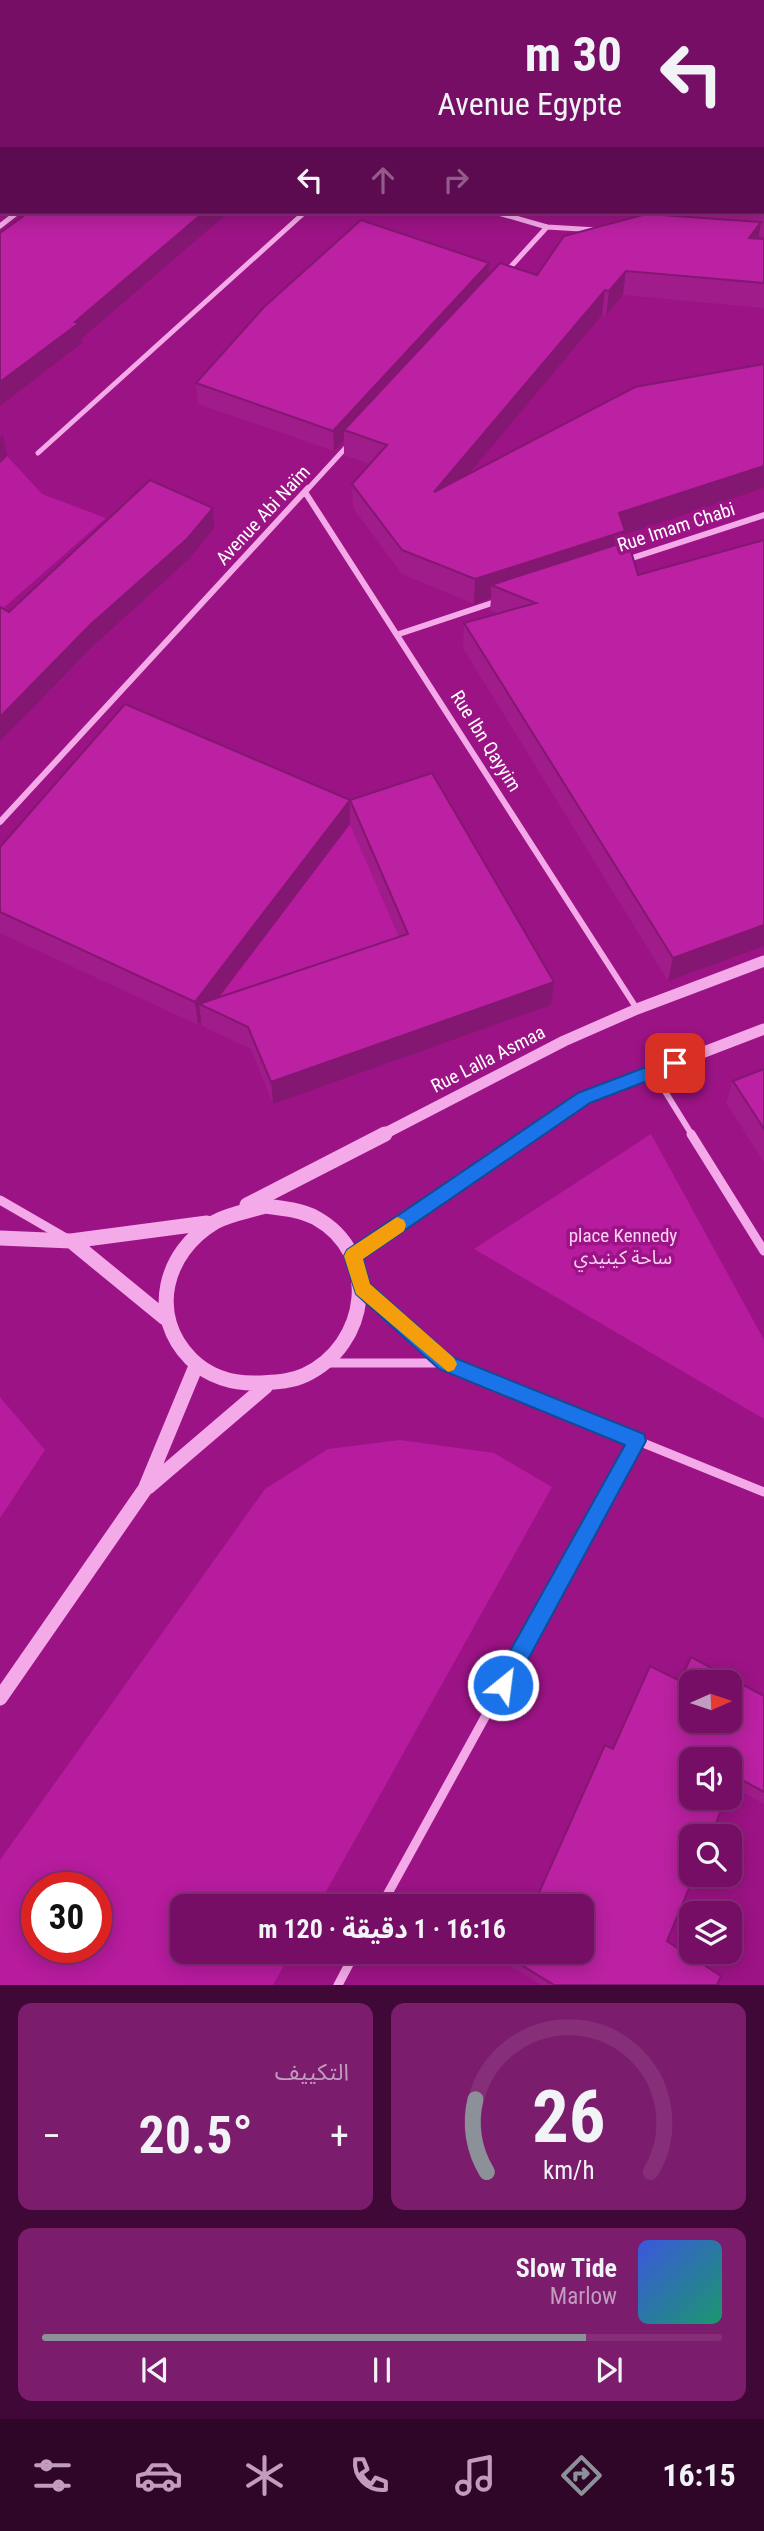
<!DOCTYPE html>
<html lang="ar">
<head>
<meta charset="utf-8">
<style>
  body { margin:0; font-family:"Roboto Condensed","Noto Sans Arabic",sans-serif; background:#7c1c6d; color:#f1f3f6; direction:rtl; height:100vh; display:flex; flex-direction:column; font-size:26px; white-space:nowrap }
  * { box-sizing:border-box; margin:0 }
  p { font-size:23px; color:#c29cbf }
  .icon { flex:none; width:38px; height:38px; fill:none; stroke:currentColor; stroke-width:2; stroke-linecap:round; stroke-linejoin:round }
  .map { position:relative; height:1985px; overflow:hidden; direction:ltr }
  .side { display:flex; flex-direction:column; gap:18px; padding:18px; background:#400837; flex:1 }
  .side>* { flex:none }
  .guide { position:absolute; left:0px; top:0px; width:765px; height:214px; box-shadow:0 4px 18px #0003,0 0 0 2px #862e78; direction:rtl; background:#750e64; color:#f1f3f6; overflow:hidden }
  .needle { width:46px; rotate:87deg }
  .buttons { position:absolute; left:679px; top:1670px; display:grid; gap:14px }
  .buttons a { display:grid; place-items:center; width:63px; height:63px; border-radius:14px; background:#750e64; box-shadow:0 4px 18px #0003,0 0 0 2px #862e78; font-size:35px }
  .speed { position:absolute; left:21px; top:1872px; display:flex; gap:14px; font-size:35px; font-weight:700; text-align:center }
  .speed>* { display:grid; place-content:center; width:91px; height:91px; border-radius:50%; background:#750e64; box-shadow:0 4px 18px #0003,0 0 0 2px #862e78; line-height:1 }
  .speed .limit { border:10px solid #d22; background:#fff; color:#111 }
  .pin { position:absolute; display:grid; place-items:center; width:60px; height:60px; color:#fff; margin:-30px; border-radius:14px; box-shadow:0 4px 10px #0006 }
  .me { position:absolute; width:77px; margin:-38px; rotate:29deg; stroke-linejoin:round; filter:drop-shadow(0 0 5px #0008) }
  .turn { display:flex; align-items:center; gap:24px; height:147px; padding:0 28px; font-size:32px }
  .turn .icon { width:91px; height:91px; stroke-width:2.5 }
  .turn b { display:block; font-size:49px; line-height:60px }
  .lanes { display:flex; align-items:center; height:66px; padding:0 28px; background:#0003; justify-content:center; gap:35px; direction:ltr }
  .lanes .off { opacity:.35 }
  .big { font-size:52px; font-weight:700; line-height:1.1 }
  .side .widget { flex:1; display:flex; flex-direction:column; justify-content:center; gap:10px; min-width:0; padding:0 24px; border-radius:14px; background:#7c1c6d }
  .side .dial { align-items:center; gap:0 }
  .dial svg { height:182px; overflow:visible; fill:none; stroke:#862e78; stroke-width:7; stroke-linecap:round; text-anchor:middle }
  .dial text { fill:#f1f3f6; stroke:none }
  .song { display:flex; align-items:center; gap:21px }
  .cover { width:84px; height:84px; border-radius:10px; background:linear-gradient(135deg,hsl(230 70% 55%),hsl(160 70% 35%)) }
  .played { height:7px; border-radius:4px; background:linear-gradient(90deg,#8c9099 80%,#862e78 80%) }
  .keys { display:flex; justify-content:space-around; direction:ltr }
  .heat { display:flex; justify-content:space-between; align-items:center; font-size:38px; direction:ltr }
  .side .tiles { flex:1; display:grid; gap:18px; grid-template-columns:1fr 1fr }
  .widget:last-child { grid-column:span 2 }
  .trip { position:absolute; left:170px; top:1894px; width:424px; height:70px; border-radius:14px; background:#750e64; box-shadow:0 4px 18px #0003,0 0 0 2px #862e78; font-weight:700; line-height:70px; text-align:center; direction:rtl }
  .tab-bar { display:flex; height:112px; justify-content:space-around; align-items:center; background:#2f0628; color:#c29cbf }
  .tab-bar .icon { width:49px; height:49px }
  .tab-bar .selected { color:#8c9099 }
  .tab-bar b { font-size:32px; color:#f1f3f6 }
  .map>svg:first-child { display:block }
  .green { fill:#b71b9e; fill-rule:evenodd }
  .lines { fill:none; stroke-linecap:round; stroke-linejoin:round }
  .minor-far2 { stroke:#f4a9e8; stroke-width:5 }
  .minor-far1 { stroke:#f4a9e8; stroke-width:6 }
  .minor { stroke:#f4a9e8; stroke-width:9 }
  .tertiary-far1 { stroke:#f4a9e8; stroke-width:11 }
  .tertiary { stroke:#f4a9e8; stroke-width:15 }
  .wall { fill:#a11c8b; fill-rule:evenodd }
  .shaded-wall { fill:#831771 }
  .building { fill:#bb21a2; stroke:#831771; stroke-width:2; fill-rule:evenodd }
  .route { fill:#1a73e8; stroke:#114b97; stroke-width:2 }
  .slow { fill:#f59e0b }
  .labels { text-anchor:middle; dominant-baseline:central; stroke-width:7; stroke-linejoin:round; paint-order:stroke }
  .street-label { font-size:19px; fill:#fff; stroke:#9c1385 }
  .park-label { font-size:19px; fill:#fdd1f7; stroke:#9c1385 }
</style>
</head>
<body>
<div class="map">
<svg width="764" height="1985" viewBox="0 0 764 1985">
  <rect width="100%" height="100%" fill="#9c1385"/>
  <path class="green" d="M7,456l35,38 64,24 -106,93v-148z
    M350,824l58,133 -173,59 -102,-115 117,55z
    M651,1134l113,206v79l-290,-170z
    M0,1397l45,53 -45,68z
    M400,1440l94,13 58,34 -234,419h-136v45h110l-19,34h-273v-125l265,-371 63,-40zM96,1888v60h-59v-60z"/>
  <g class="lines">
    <path class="minor-far2" d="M603,0l3,2
      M47,2l3,-2
      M296,2l4,-2
      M495,212l52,15 50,3
      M640,212l26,2
      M0,226l18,-14
      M505,273l42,-46
      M38,453l267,-241
      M307,490l44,-48"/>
    <path class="minor-far1" d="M305,492l332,517
      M626,560l138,-45
      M399,634l99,-33
      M0,822l308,-334
      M653,1072l39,63"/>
    <path class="minor" d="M691,1134l73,117
      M0,1200l64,37
      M362,1288l84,75 318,129
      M327,1363h119
      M381,1906l256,-465
      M338,1985l18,-34"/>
    <path class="tertiary-far1" d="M382,1135l182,-94 73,-32 127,-48
      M529,1135l55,-37 180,-69"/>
    <path class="tertiary" d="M247,1205l138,-71
      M265,1206c17,2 36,4 51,12 65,36 53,127 -11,157 -15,7 -30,7 -46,8 -25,1 -50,-6 -68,-24 -43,-43 -27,-107 24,-137 14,-8 34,-11 50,-16z
      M0,1238l71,3 136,-18
      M71,1241l94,77
      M353,1256l179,-122
      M148,1487l118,-101
      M0,1698l145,-209 51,-123"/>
  </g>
  <path class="wall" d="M624,0h140v71h-1v-69h-136z
    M763,138h1v99l-6,-1v3h6v69l-141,-13 -17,21 -4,-1 -133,159 295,-110v124l-140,47 -1,8 15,32 126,-35 -96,441 -205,-333 1,-25 34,-9 -8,-4 1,-12 -17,6 -72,-30 -49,-66 -1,-24 18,-20 -26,-9v-15l-10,11 -136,-47 -2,-21 293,-120 -1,13 49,-1 122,-60v-3h104z
    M350,800l201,205 -278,99 -22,-55 -49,-23 -1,-6 -3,5 -198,-92v-86zM350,824l49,113 -180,60z
    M764,1069v93l-38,-59 7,-22z
    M680,1681l84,15v108l-33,-18 -64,155 50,44h-176l-33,-20 5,-14 100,-202z"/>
  <path class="shaded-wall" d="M204,212h25l-148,127 1,4 -82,63v-24l75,-60z
    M761,222l-4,25 -8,-9z
    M489,263l-1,21 -144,146v10l-10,11 -1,-20z
    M626,271l-3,24 -17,21 3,-25z
    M605,290l-3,25 -169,202 1,-25z
    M3,435l4,21 -7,7v-24z
    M764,466v22l-140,47 -3,21 -130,29v13l-17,6 1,-25 144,-66z
    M213,508l1,20 -25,31 -95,86 -94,96v-24l90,-92z
    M350,800v24l-140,185 -11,-5 2,16 -3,5 -3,-23z
    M764,925v21l-96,35 5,-23z
    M554,982l-3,23 -278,99 -2,-22z"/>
  <path class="building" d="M347,0h105l6,2h-113z
    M650,0h114v50l-1,-1v-47h-111z
    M763,138h1v53h-1z
    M29,212h175l-129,110 4,1 -79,59v-149z
    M646,214l115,8 -12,16 15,1v44l-138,-12 -17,20 -4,-1 -171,202 201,-105 129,-23v102l-145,47 6,18 -150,48 -73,-29 -50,-66 35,-39 -43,-15 156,-167 37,12 27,-39z
    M361,220l128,43 -156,168 -137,-48 68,-76z
    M150,480l63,28 -26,31 -97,86 -90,92v-110l9,5z
    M764,540v385l-91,33 -209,-335 72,-20 -45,-18 137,-44 10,34z
    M125,704l225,96 -155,202 -195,-90v-65z
    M432,773l122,209 -283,100 -23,-55 -49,-23 209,-70 -58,-134z
    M764,1069v60l-31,-48z
    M691,1657l73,39v96l-29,-16 -5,13v-30h-39v38h35l-15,39h-20v38h4l-28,67 54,35 -4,9h-163l-44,-27 3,-7h68v-45h-48l72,-161 8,4 37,-83 30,15zM691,1682h39v38h-39z"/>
  <path class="route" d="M675,1056l6,2v10l-91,35 -227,156 7,25 82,73 192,77 2,7 -136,252 -7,3 -8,-3 -3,-8 3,-7 130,-233 -186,-76 -83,-75 -12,-38 3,-6 231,-157z"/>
  <path class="slow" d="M397,1217l7,3 2,5 -2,6 -41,28 7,25 84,74 3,6 -3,6 -6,2 -92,-78 -12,-38 3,-6z"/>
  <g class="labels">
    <g class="street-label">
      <text transform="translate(263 515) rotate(-47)">Avenue Abi Naïm</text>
      <text transform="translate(676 527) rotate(-18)">Rue Imam Chabi</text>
      <text transform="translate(486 741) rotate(58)">Rue Ibn Qayyim</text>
      <text transform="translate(488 1059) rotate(-27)">Rue Lalla Asmaa</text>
    </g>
    <g class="park-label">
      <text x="623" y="1235">place Kennedy<tspan x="623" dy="22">ساحة كينيدي</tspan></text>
    </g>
  </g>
</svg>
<div class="buttons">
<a><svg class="needle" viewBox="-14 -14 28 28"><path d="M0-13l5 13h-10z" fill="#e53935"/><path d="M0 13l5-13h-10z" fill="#c29cbf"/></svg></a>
<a><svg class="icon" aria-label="sound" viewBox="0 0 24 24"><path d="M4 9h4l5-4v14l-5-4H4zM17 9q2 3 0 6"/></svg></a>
<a><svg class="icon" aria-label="search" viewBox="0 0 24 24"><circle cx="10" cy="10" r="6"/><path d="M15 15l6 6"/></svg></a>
<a><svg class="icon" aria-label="layers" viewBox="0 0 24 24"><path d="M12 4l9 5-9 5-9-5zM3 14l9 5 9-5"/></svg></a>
</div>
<div class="speed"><div class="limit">30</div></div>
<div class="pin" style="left:675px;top:1063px;background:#d93025"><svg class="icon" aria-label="arrive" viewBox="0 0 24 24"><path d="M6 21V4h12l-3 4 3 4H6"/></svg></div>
<svg class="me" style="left:503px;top:1685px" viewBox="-20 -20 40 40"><circle r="17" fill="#1a73e8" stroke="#fff" stroke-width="3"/><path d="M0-11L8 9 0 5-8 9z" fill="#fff"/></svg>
<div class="trip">16:16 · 1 دقيقة · 120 m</div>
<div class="guide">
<div class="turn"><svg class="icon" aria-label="left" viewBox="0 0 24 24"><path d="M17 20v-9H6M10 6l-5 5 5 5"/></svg><div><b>30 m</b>Avenue Egypte</div></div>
<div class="lanes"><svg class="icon" aria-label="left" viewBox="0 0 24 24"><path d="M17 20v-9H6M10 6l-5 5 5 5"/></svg><svg class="icon off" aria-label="ahead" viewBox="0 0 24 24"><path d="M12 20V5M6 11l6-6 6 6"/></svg><svg class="icon off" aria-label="right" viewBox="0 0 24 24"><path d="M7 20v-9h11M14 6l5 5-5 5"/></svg></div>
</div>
</div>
<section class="side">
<div class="tiles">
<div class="widget dial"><svg viewBox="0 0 100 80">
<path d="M14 69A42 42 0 1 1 86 69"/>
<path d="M14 69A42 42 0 0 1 9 37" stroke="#8c9099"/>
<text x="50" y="56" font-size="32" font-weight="700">26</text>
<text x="50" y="72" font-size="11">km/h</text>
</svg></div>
<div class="widget"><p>التكييف</p>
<div class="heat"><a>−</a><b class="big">20.5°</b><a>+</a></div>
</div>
<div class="widget">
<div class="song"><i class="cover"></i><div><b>Slow Tide</b><p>Marlow</p></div></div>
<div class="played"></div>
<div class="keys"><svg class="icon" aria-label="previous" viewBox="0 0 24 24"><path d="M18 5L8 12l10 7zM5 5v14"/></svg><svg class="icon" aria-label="pause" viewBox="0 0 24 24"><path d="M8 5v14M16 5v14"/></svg><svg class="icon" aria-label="next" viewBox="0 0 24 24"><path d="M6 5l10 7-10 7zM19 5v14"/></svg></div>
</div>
</div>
</section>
<nav class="tab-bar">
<b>16:15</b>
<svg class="icon selected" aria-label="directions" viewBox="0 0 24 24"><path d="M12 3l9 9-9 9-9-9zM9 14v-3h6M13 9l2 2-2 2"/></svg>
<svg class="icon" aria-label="music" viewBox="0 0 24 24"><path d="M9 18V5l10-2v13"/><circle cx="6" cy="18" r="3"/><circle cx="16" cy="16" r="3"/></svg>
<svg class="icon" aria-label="phone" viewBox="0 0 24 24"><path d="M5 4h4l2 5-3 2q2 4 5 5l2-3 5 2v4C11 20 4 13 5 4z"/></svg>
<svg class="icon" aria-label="climate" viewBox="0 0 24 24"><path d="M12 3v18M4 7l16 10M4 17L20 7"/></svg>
<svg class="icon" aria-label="car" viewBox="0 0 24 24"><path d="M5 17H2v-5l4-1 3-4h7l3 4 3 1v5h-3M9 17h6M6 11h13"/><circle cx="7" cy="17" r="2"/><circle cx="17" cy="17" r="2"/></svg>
<svg class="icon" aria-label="filters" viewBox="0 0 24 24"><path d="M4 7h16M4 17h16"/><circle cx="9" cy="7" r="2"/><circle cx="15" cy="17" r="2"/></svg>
</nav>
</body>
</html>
